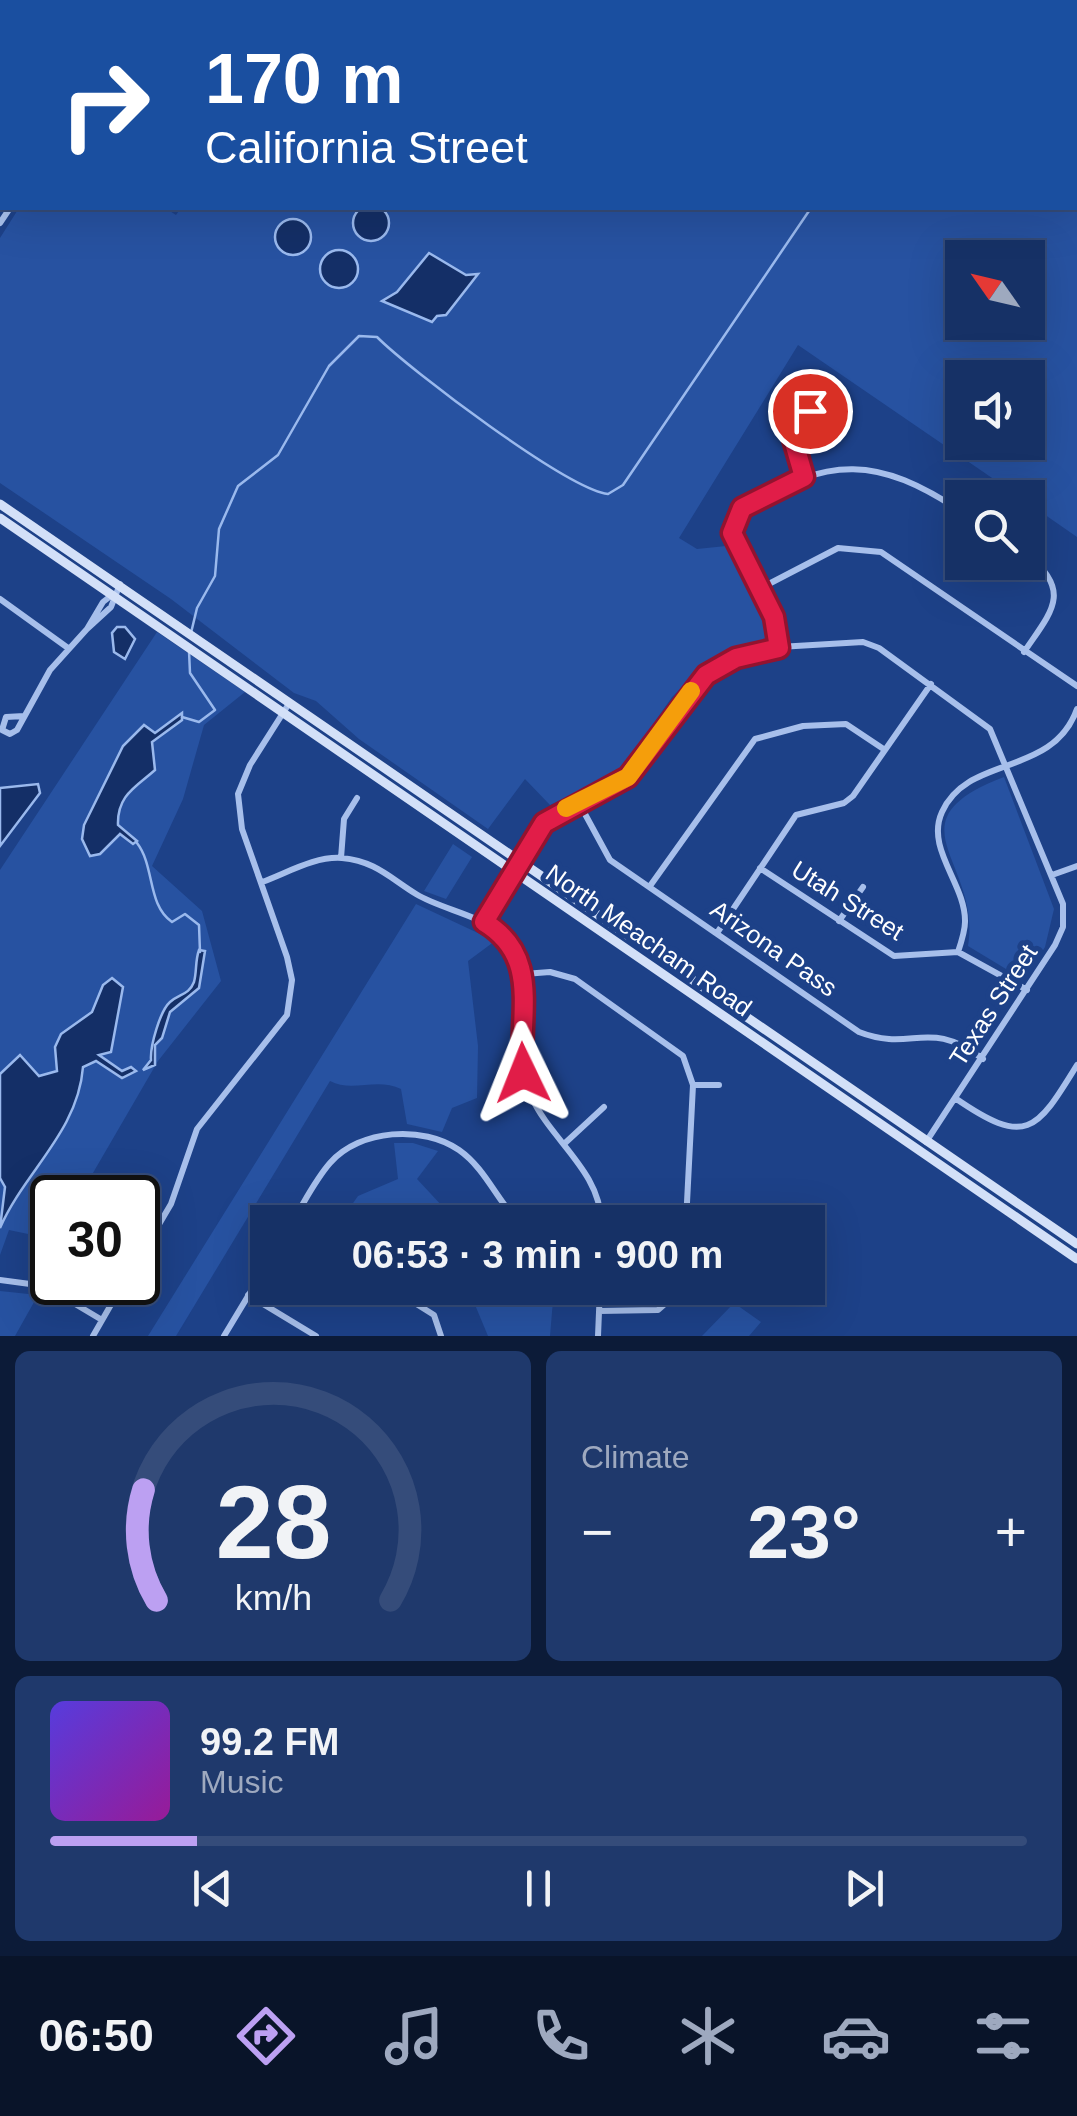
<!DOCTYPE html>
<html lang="en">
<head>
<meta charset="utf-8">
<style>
  body { margin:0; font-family:Arial,sans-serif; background:#1f396c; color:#f1f3f6; height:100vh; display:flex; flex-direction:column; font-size:38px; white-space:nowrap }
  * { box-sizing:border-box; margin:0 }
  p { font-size:32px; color:#9ea9bf }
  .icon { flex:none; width:55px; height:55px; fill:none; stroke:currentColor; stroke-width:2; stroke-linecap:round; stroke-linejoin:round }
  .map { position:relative; height:1336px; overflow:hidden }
  .panel { display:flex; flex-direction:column; gap:15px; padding:15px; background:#0c1b38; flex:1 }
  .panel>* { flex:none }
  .guide { position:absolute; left:0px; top:0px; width:1078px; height:210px; box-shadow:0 10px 40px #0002,0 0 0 2px #354c7a; background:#1a4fa0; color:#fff; overflow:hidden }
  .needle { width:65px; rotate:304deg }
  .buttons { position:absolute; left:945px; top:240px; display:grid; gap:20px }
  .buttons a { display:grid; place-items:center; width:100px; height:100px; border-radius:0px; background:#163166; box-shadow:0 10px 40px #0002,0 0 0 2px #354c7a; font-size:50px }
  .speed { position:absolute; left:30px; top:1175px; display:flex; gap:20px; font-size:50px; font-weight:700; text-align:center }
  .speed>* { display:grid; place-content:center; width:130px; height:130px; border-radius:50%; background:#163166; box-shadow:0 10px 40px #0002,0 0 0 2px #354c7a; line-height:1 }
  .speed .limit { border:5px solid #111; border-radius:15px; background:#fff; color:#111 }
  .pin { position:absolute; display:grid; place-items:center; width:85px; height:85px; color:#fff; margin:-42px; border:5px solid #fff; border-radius:50%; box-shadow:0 2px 10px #0007 }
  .me { position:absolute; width:110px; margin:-55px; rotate:358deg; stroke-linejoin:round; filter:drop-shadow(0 0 8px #0008) }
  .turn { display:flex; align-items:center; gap:35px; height:210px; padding:0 40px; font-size:45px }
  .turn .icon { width:130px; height:130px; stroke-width:2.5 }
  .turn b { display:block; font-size:70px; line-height:85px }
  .big { font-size:75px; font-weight:700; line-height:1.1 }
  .panel .tile { flex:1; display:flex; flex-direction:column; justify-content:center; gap:15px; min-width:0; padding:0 35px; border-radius:15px; background:#1f396c }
  .panel .dial { align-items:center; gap:0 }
  .dial svg { height:260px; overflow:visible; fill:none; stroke:#354c7a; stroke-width:7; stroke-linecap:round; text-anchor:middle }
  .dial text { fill:#f1f3f6; stroke:none }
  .song { display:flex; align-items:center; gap:30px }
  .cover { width:120px; height:120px; border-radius:15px; background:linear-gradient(135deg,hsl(250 70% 55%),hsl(300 70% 35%)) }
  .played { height:10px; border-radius:5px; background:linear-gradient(90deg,#bca0f2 15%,#354c7a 15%) }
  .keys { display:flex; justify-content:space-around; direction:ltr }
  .heat { display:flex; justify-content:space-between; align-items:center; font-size:55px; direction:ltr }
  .panel .tiles { flex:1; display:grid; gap:15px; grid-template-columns:1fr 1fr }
  .tile:last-child { grid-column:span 2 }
  .trip { position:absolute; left:250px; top:1205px; width:575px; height:100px; border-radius:0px; background:#163166; box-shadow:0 10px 40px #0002,0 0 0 2px #354c7a; font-weight:700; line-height:100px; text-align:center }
  .tab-bar { display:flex; height:160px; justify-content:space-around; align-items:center; background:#091429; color:#9ea9bf }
  .tab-bar .icon { width:70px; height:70px }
  .tab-bar .active { color:#bca0f2 }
  .tab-bar b { font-size:45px; color:#f1f3f6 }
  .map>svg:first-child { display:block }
  .green { fill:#2752a1; fill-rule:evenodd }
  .water { fill:#142f67; stroke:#9ab9ed; stroke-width:2.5 }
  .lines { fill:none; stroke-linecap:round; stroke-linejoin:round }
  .stream { stroke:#9ab9ed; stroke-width:2.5 }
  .street { stroke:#a7bfeb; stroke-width:6 }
  .secondary { stroke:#d3e0f8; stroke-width:9 }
  .route-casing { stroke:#92132f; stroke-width:25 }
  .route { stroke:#e11d48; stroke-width:18 }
  .slow { stroke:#f59e0b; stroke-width:18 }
  .labels { text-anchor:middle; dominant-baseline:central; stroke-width:10; stroke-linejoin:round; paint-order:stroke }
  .street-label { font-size:25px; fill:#fff; stroke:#1d4188 }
</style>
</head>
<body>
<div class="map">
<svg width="1077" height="1336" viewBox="0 0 1077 1336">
  <rect width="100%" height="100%" fill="#1d4188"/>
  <path class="green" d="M466,0h380l-9,2h-370z
    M1077,145v392l-49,-34v-5l-8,-1 -222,-152 -119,193 18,11 29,-3 37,68 5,28 -38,10 -33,20 -25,25 -53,76 -69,32 -25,-26 -37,50 -129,-90 -43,-38 -22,-8 -123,-94 -171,-116v-245l19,-30h146l11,7 5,-7h178l-3,3 719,-3zM344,250l10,7 -3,26 -17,4 -13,-13zM962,258h66v64h-66zM962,378h66v64h-66z
    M157,632l88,60 -41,33 -21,74 -31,67 50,45 19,70 -63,80 -79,136 -27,1v41l-43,-9 -9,25v-385z
    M1004,777l50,132 -9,38 -21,33 -56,-34c14,-85 -82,-124 36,-169z
    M453,844l19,13 -26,42 -22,-8z
    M416,904l79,37 -27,20 10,85 -1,52 -25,10 -10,24 -35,-8 -6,-35c-24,-12 -49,4 -71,-8l-154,255h-28z
    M394,1143h19l25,8 -21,28 40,43h-81l-25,-16 7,-10 40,-17z
    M468,1288h86l-4,48h-62z
    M0,1291l38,4 -23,41h-15z
    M734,1303l27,19 -12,14h-47z"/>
  <path class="water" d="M1002,0h75v145l-2,-143z
    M353 223a18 18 0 1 1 36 0a18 18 0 1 1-36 0Z
    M275 237a18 18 0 1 1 36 0a18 18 0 1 1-36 0Z
    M320 269a19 19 0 1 1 38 0a19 19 0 1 1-38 0Z
    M429,253l37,22 12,-1 -32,41 -9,1 -5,6 -50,-21 15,-9z
    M117,627h8l10,12 -10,20 -11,-7 -2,-19z
    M182,713v7l-30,22 3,28c-19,17 -38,25 -37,55l19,16 -4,3 -13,-10 -20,20 -10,2 -8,-17 2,-14 39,-79 21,-21 11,8z
    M38,784l2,9 -40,53v-58z
    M199,950l6,1 -6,37 -29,24 -8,26 -7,7v20l-12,5 8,-10c-1,-14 9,-49 19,-58 9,-8 19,-7 24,-20 3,-11 1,-21 5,-32z
    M112,978l11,9 -12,65 -12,3 23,16 9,-4 5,4 -14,7 -26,-17 -13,6c-5,65 -59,105 -83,161l5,-41 -5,-9v-104l20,-19 19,21 18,-5 -2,-24 6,-13 31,-22 11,-27z"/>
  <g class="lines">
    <path class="stream" d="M723,0l2,2
      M191,633l6,-25 18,-32 4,-47 19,-43 40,-31 51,-89 30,-30 18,1c33,33 190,152 231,157l15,-9 188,-277
      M182,717l17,5 16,-12 -25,-37 -1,-22
      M137,843c18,23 10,62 35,79l13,-8 14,11 1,27"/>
    <path class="street" d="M366,0l4,2
      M127,2l1,-2
      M0,91l2,2
      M0,174h1
      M0,223l10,-15
      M805,477l-12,-38 17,-28
      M761,588l77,-40 43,4 196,134
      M112,595l-9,7 -16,27 24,-22 9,-23
      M0,599l68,49
      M779,647c-2,-10 -2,-21 -5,-31 -12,-36 -56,-69 -32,-107 87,-54 136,-53 220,3
      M1024,652c27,-40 49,-60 4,-97
      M24,716l-18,1 -4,13 8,4 7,-4 33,-60 37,-41
      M579,803l31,57 249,172c54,21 69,-15 124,27
      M341,858l3,-39 13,-21
      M760,868l134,88 64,-4 69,38
      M1052,875l25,-9
      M262,882c25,-9 53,-26 80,-24 33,3 48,20 74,36 33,20 84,22 102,61 18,37 -7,95 14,143 19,42 69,74 69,124
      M650,886l105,-147 48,-13 43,-2 39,26
      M839,921l24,-34
      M484,922l60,-99 84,-46 77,-102 32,-18 42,-10 84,-5 16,6 111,81 73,175v23l-8,18 -129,197
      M717,933l79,-118 48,-12 9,-7 78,-112
      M958,952c3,-9 7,-21 7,-30 1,-38 -40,-73 -23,-110 26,-58 110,-34 135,-103
      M524,974l26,-2 25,7 108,77 10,29 -7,137
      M693,1085h26
      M955,1098c71,49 81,34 122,-33
      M564,1144l40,-37
      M292,1222c12,-19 23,-42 38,-59 30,-34 93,-38 129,-13 27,19 38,51 60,72
      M138,1260l33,-56 26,-75 90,-114 5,-35 -5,-23 -45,-128 -4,-35 12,-29 40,-63
      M0,1280l45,6 57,34
      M391,1288l43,27 7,21
      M248,1295l68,41
      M599,1311l59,-1 25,-22
      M93,1336l31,-54
      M224,1336l44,-73
      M598,1336l2,-48"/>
    <path class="secondary" d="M0,504l1077,740
      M0,518l1077,741"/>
  </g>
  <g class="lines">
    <g class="route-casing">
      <path id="route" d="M523,1073c-5,-59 19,-116 -39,-151l60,-99 84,-46 78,-102 30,-17 43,-10 -5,-31 -42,-84 10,-25 62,-31 -11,-38 17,-28"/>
    </g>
    <use href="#route" class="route"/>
    <path class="slow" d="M566,808l62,-31 63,-86"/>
  </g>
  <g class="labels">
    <g class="street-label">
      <text transform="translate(848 900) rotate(32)">Utah Street</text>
      <text transform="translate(649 940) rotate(35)">North Meacham Road</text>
      <text transform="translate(774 948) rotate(35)">Arizona Pass</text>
      <text transform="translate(993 1005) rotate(-57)">Texas Street</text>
    </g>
  </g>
</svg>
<div class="buttons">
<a><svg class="needle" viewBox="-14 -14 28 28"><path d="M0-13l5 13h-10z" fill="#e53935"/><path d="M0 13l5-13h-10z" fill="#9ea9bf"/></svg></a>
<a><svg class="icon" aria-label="sound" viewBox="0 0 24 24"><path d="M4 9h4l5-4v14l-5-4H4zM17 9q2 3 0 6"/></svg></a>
<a><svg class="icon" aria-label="search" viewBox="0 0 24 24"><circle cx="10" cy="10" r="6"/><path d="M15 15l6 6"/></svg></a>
</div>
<div class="speed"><div class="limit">30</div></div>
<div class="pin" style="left:810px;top:411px;background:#d93025"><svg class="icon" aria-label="arrive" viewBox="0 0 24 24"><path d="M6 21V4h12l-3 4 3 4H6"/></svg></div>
<svg class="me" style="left:523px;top:1073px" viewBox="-20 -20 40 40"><path d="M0-17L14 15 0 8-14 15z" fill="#e11d48" stroke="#fff" stroke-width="4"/></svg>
<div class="trip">06:53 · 3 min · 900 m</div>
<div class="guide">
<div class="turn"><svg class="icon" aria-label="right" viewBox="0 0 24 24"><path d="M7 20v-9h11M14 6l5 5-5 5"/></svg><div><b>170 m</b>California Street</div></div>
</div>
</div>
<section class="panel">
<div class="tiles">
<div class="tile dial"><svg viewBox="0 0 100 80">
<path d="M14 69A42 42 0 1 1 86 69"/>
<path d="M14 69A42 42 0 0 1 10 35" stroke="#bca0f2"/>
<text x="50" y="56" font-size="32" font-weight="700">28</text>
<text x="50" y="72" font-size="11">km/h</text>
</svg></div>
<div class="tile"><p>Climate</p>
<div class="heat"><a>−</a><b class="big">23°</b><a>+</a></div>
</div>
<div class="tile">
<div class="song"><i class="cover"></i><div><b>99.2 FM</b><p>Music</p></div></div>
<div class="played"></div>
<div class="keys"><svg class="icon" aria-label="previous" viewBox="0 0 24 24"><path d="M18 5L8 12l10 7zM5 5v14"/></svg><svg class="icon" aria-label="pause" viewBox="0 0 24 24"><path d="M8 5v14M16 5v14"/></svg><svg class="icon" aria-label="next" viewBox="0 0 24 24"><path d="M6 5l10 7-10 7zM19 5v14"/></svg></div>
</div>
</div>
</section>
<nav class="tab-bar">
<b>06:50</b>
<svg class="icon active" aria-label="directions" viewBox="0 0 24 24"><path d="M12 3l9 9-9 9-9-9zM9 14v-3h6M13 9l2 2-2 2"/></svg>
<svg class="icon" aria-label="music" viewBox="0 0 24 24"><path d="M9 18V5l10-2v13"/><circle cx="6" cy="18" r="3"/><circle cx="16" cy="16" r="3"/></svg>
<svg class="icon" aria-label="phone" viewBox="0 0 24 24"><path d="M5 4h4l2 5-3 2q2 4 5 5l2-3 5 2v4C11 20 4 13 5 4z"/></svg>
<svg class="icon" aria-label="climate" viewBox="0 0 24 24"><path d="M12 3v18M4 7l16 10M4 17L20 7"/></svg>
<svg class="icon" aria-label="car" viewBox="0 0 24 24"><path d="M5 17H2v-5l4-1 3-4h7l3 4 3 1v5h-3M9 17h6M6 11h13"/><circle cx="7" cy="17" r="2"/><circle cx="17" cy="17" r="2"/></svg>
<svg class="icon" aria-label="filters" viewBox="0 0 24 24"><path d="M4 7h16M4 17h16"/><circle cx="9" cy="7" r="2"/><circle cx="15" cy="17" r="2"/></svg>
</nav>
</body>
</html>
